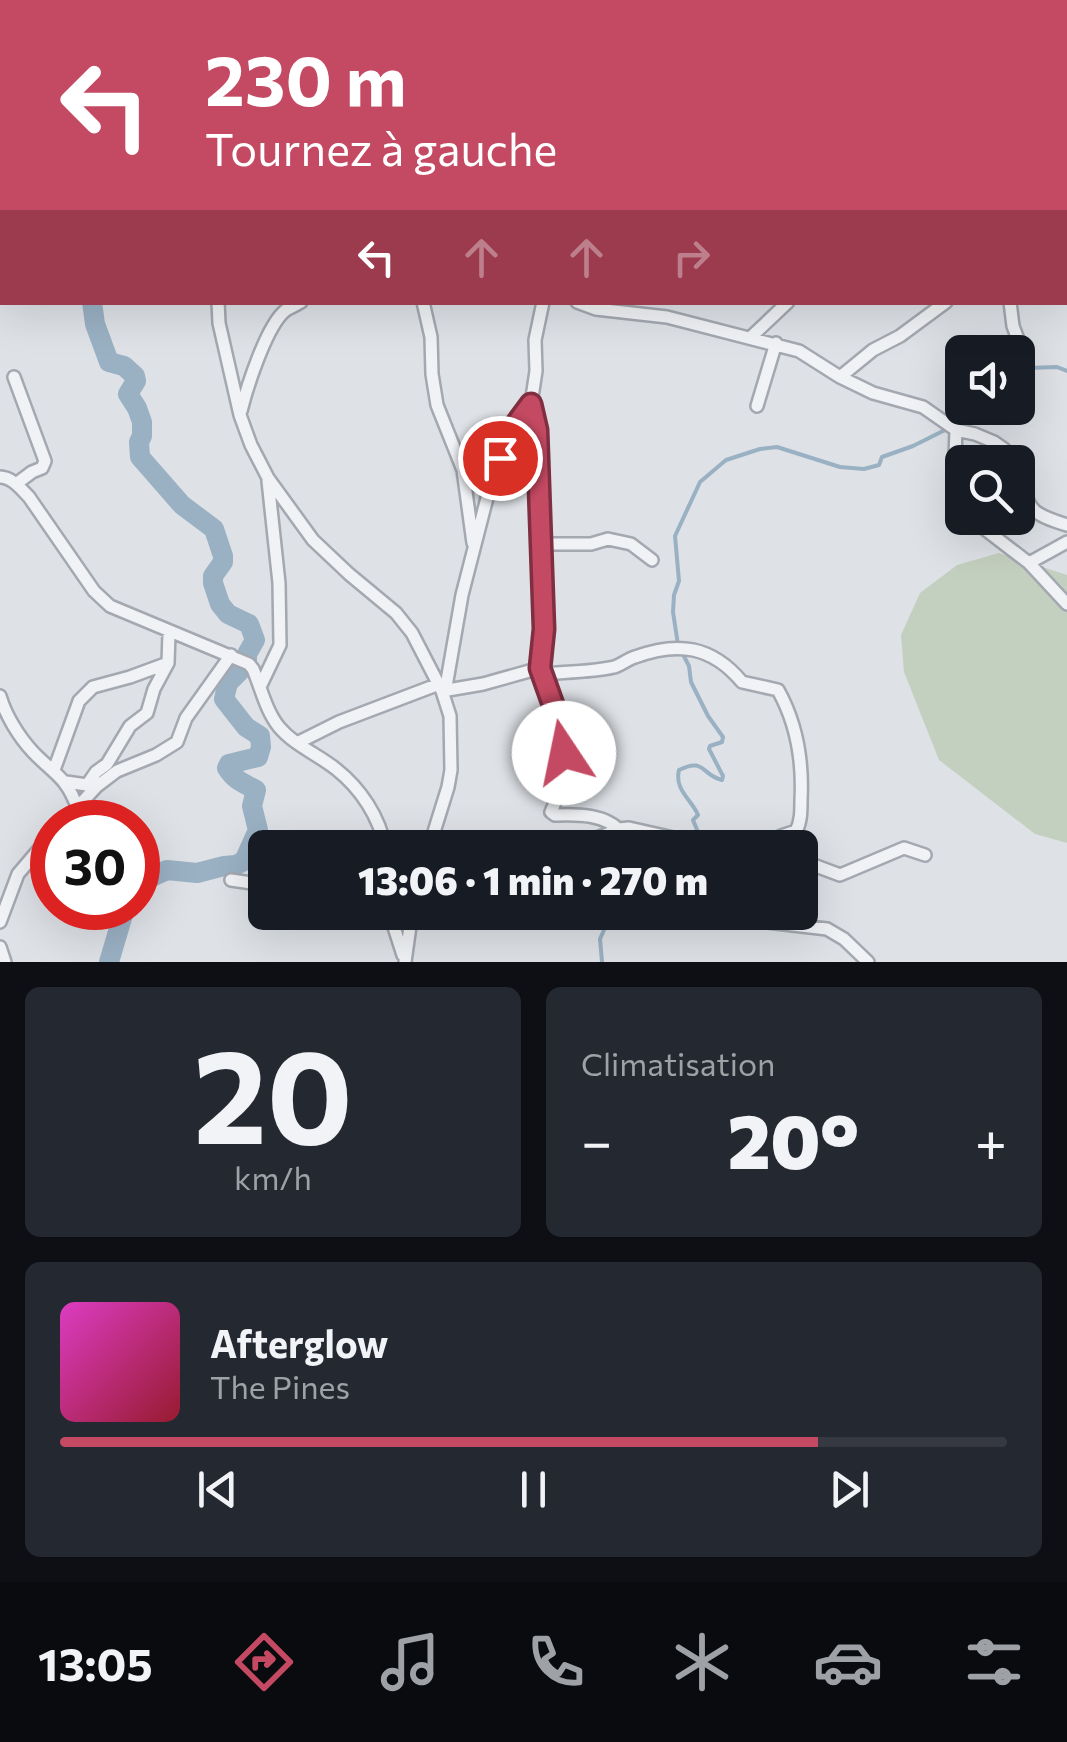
<!DOCTYPE html>
<html lang="fr">
<head>
<meta charset="utf-8">
<style>
  body { margin:0; font-family:Commissioner,sans-serif; background:#242831; color:#f1f3f6; height:100vh; display:flex; flex-direction:column; font-size:38px; white-space:nowrap }
  * { box-sizing:border-box; margin:0 }
  p { font-size:32px; color:#9ea1a6 }
  .icon { flex:none; width:55px; height:55px; fill:none; stroke:currentColor; stroke-width:2; stroke-linecap:round; stroke-linejoin:round }
  .map { position:relative; height:962px; overflow:hidden }
  .side { display:flex; flex-direction:column; gap:25px; padding:25px; background:#0d0f14; flex:1 }
  .side>* { flex:none }
  .top-card { position:absolute; left:0px; top:0px; width:1068px; height:305px; box-shadow:0 10px 40px #0002; background:#c44962; color:#fff; overflow:hidden }
  .buttons { position:absolute; left:945px; top:335px; display:grid; gap:20px }
  .buttons a { display:grid; place-items:center; width:90px; height:90px; border-radius:15px; background:#171b24; box-shadow:0 10px 40px #0002; font-size:50px }
  .speed { position:absolute; left:30px; top:800px; display:flex; gap:20px; font-size:50px; font-weight:700; text-align:center }
  .speed>* { display:grid; place-content:center; width:130px; height:130px; border-radius:50%; background:#171b24; box-shadow:0 10px 40px #0002; line-height:1 }
  .speed .limit { border:15px solid #d22; background:#fff; color:#111 }
  .pin { position:absolute; display:grid; place-items:center; width:85px; height:85px; color:#fff; margin:-42px; border:5px solid #fff; border-radius:50%; box-shadow:0 2px 10px #0007 }
  .me { position:absolute; width:110px; margin:-55px; rotate:349deg; stroke-linejoin:round; filter:drop-shadow(0 0 8px #0008) }
  .turn { display:flex; align-items:center; gap:35px; height:210px; padding:0 40px; font-size:45px }
  .turn .icon { width:130px; height:130px; stroke-width:2.5 }
  .turn b { display:block; font-size:70px; line-height:85px }
  .lanes { display:flex; align-items:center; height:95px; padding:0 40px; background:#0003; justify-content:center; gap:50px; direction:ltr }
  .lanes .off { opacity:.35 }
  .big { font-size:75px; font-weight:800; line-height:1.1 }
  .side .card { flex:1; display:flex; flex-direction:column; justify-content:center; gap:15px; min-width:0; padding:0 35px; border-radius:15px; background:#242831 }
  .side .dial { align-items:center; gap:0 }
  .dial b { font-size:130px; line-height:1 }
  .song { display:flex; align-items:center; gap:30px }
  .cover { width:120px; height:120px; border-radius:15px; background:linear-gradient(135deg,hsl(310 70% 55%),hsl(350 70% 35%)) }
  .played { height:10px; border-radius:5px; background:linear-gradient(90deg,#c44962 80%,#363941 80%) }
  .keys { display:flex; justify-content:space-around; direction:ltr }
  .heat { display:flex; justify-content:space-between; align-items:center; font-size:55px; direction:ltr }
  .side .tiles { flex:1; display:grid; gap:25px; grid-template-columns:1fr 1fr }
  .card:last-child { grid-column:span 2 }
  .trip { position:absolute; left:248px; top:830px; width:570px; height:100px; border-radius:15px; background:#171b24; box-shadow:0 10px 40px #0002; font-weight:800; line-height:100px; text-align:center }
  .dock { display:flex; height:160px; justify-content:space-around; align-items:center; background:#090b0e; color:#9ea1a6 }
  .dock .icon { width:70px; height:70px }
  .dock .current { color:#c44962 }
  .dock b { font-size:45px; color:#f1f3f6 }
  .map>svg:first-child { display:block }
  .green { fill:#c4d0bf }
  .lines { fill:none; stroke-linecap:round; stroke-linejoin:round }
  .stream { stroke:#9ab1c4; stroke-width:4 }
  .river { stroke:#9ab1c4; stroke-width:20 }
  .minor-casing { stroke:#a4a8b0; stroke-width:16 }
  .minor { stroke:#f0f2f5; stroke-width:11 }
  .route-casing { stroke:#7f2f40; stroke-width:25 }
  .route { stroke:#c44962; stroke-width:18 }
</style>
</head>
<body>
<div class="map">
<svg width="1067" height="962" viewBox="0 0 1067 962">
  <rect width="100%" height="100%" fill="#dee1e6"/>
  <path class="green" d="M999,553l68,22v268l-32,-9 -96,-74 -35,-88 -3,-37 19,-42 37,-28z"/>
  <g class="lines">
    <path class="stream" d="M227,2l1,-2
      M0,40l2,3
      M2,49v2
      M1018,386l5,-2v-8l5,-8 29,-1 10,4
      M952,421c5,-8 2,-15 10,-21
      M700,837l-7,-17 5,-5c-6,-15 -24,-25 -19,-45 26,-13 22,5 43,10l1,-4 -14,-27 1,-3 12,-4 1,-5 -15,-21 -17,-34 -2,-16 -11,-21 -5,-33 1,-17 5,-14 -4,-45 25,-54 26,-22 34,-11 17,-2 63,20 24,2 15,-4 3,-8 31,-11 34,-17
      M602,962l-2,-23 12,-27"/>
    <path class="river" d="M92,302l3,22 14,38 15,4 11,10 1,5 -8,13 9,14 5,14v14l-3,6 1,15 42,48 32,24 9,27v6l-10,14v7l7,21 8,10 21,10 6,16 -8,14v10l-19,19 -4,16 22,28 14,9 1,11 -3,10 -29,7 -2,4c8,13 17,15 29,22l-4,16 6,24 -14,31 -8,4 -12,1 -27,7 -30,-3 -29,13
      M109,962l16,-54"/>
    <g class="minor-casing">
      <path id="minor" d="M204,0l3,2
        M102,2v-2
        M345,2l1,-2
        M452,2v-2
        M633,2v-2
        M1054,2l3,-2
        M1065,104h2
        M1065,193l2,2
        M1065,221l2,-1
        M218,302l1,21 21,92 11,30 17,33 45,62 36,34 47,39 16,20 30,58 8,25 1,54 -3,17 -19,61
        M423,302l8,35 1,37 5,31 26,65 10,73
        M577,302l19,7 71,8 132,34 41,26 33,16 50,14 33,23 19,4 19,8 10,7 9,13
        M1010,302l3,24 13,35
        M751,337l37,-35
        M14,377l31,84 -3,7 -10,4 -16,12
        M840,377l33,-27 27,-14 46,-34
        M757,406l19,-63
        M241,411c6,-24 26,-87 45,-101 5,-3 10,-5 15,-8
        M956,430l-1,26 7,23
        M1018,471c13,39 8,41 49,54
        M0,477c12,0 21,12 29,20l65,94 16,15 139,58 4,5c8,19 13,42 26,58 15,18 38,27 57,42 24,19 44,48 49,79
        M976,518l6,9 47,36 38,41
        M541,544h50l17,-5 23,5 21,16
        M1029,563l38,-21
        M540,668l21,59 3,26v28l-13,31 4,3c22,-1 51,-1 66,17 4,5 6,11 9,16
        M542,674c21,-2 51,-2 72,-7 7,-2 14,-8 21,-10 43,-16 77,-11 107,25l36,8c19,34 25,72 23,110 0,11 0,22 -5,31l-15,5 -13,12
        M260,687l20,-42 -1,-62 -11,-102
        M442,691l41,-7 57,-16 4,-39 -7,-199 -6,-26 5,-33 -1,-31 8,-38
        M445,692l17,-97 26,-101 12,-36 14,-31 17,-23
        M0,696c6,20 19,41 33,56 22,23 33,24 45,57
        M297,743l42,-21 100,-38
        M54,770l25,-69 14,-14 37,-10 38,-14
        M66,782l21,3 9,-13 11,-8 23,-38 17,-13 7,-24 14,-26 1,-30
        M64,822l32,-35 21,-16 39,-16 21,-13 9,-24 45,-63
        M573,848l46,-19 10,-1 58,13 65,7
        M800,860l40,15 64,-27 21,7
        M231,880l34,5
        M800,892l10,34
        M369,912l23,9
        M392,912v9l11,34
        M675,912l12,8 45,-2 95,11 17,10 24,23
        M0,922l18,-48 34,-40
        M0,947l5,15
        M405,962l7,-50"/>
    </g>
    <use href="#minor" class="minor"/>
  </g>
  <g class="lines">
    <g class="route-casing">
      <path id="route" d="M500,458l14,-31 17,-23 6,26 7,199 -4,39 21,59 3,26"/>
    </g>
    <use href="#route" class="route"/>
  </g>
</svg>
<div class="buttons">
<a><svg class="icon" aria-label="sound" viewBox="0 0 24 24"><path d="M4 9h4l5-4v14l-5-4H4zM17 9q2 3 0 6"/></svg></a>
<a><svg class="icon" aria-label="search" viewBox="0 0 24 24"><circle cx="10" cy="10" r="6"/><path d="M15 15l6 6"/></svg></a>
</div>
<div class="speed"><div class="limit">30</div></div>
<div class="pin" style="left:500px;top:458px;background:#d93025"><svg class="icon" aria-label="arrive" viewBox="0 0 24 24"><path d="M6 21V4h12l-3 4 3 4H6"/></svg></div>
<svg class="me" style="left:564px;top:753px" viewBox="-20 -20 40 40"><circle r="19" fill="#fff"/><path d="M0-13L10 11 0 6-10 11z" fill="#c44962"/></svg>
<div class="trip">13:06 · 1 min · 270 m</div>
<div class="top-card">
<div class="turn"><svg class="icon" aria-label="left" viewBox="0 0 24 24"><path d="M17 20v-9H6M10 6l-5 5 5 5"/></svg><div><b>230 m</b>Tournez à gauche</div></div>
<div class="lanes"><svg class="icon" aria-label="left" viewBox="0 0 24 24"><path d="M17 20v-9H6M10 6l-5 5 5 5"/></svg><svg class="icon off" aria-label="ahead" viewBox="0 0 24 24"><path d="M12 20V5M6 11l6-6 6 6"/></svg><svg class="icon off" aria-label="ahead" viewBox="0 0 24 24"><path d="M12 20V5M6 11l6-6 6 6"/></svg><svg class="icon off" aria-label="right" viewBox="0 0 24 24"><path d="M7 20v-9h11M14 6l5 5-5 5"/></svg></div>
</div>
</div>
<section class="side">
<div class="tiles">
<div class="card dial"><b>20</b><p>km/h</p></div>
<div class="card"><p>Climatisation</p>
<div class="heat"><a>−</a><b class="big">20°</b><a>+</a></div>
</div>
<div class="card">
<div class="song"><i class="cover"></i><div><b>Afterglow</b><p>The Pines</p></div></div>
<div class="played"></div>
<div class="keys"><svg class="icon" aria-label="previous" viewBox="0 0 24 24"><path d="M18 5L8 12l10 7zM5 5v14"/></svg><svg class="icon" aria-label="pause" viewBox="0 0 24 24"><path d="M8 5v14M16 5v14"/></svg><svg class="icon" aria-label="next" viewBox="0 0 24 24"><path d="M6 5l10 7-10 7zM19 5v14"/></svg></div>
</div>
</div>
</section>
<nav class="dock">
<b>13:05</b>
<svg class="icon current" aria-label="directions" viewBox="0 0 24 24"><path d="M12 3l9 9-9 9-9-9zM9 14v-3h6M13 9l2 2-2 2"/></svg>
<svg class="icon" aria-label="music" viewBox="0 0 24 24"><path d="M9 18V5l10-2v13"/><circle cx="6" cy="18" r="3"/><circle cx="16" cy="16" r="3"/></svg>
<svg class="icon" aria-label="phone" viewBox="0 0 24 24"><path d="M5 4h4l2 5-3 2q2 4 5 5l2-3 5 2v4C11 20 4 13 5 4z"/></svg>
<svg class="icon" aria-label="climate" viewBox="0 0 24 24"><path d="M12 3v18M4 7l16 10M4 17L20 7"/></svg>
<svg class="icon" aria-label="car" viewBox="0 0 24 24"><path d="M5 17H2v-5l4-1 3-4h7l3 4 3 1v5h-3M9 17h6M6 11h13"/><circle cx="7" cy="17" r="2"/><circle cx="17" cy="17" r="2"/></svg>
<svg class="icon" aria-label="filters" viewBox="0 0 24 24"><path d="M4 7h16M4 17h16"/><circle cx="9" cy="7" r="2"/><circle cx="15" cy="17" r="2"/></svg>
</nav>
</body>
</html>
